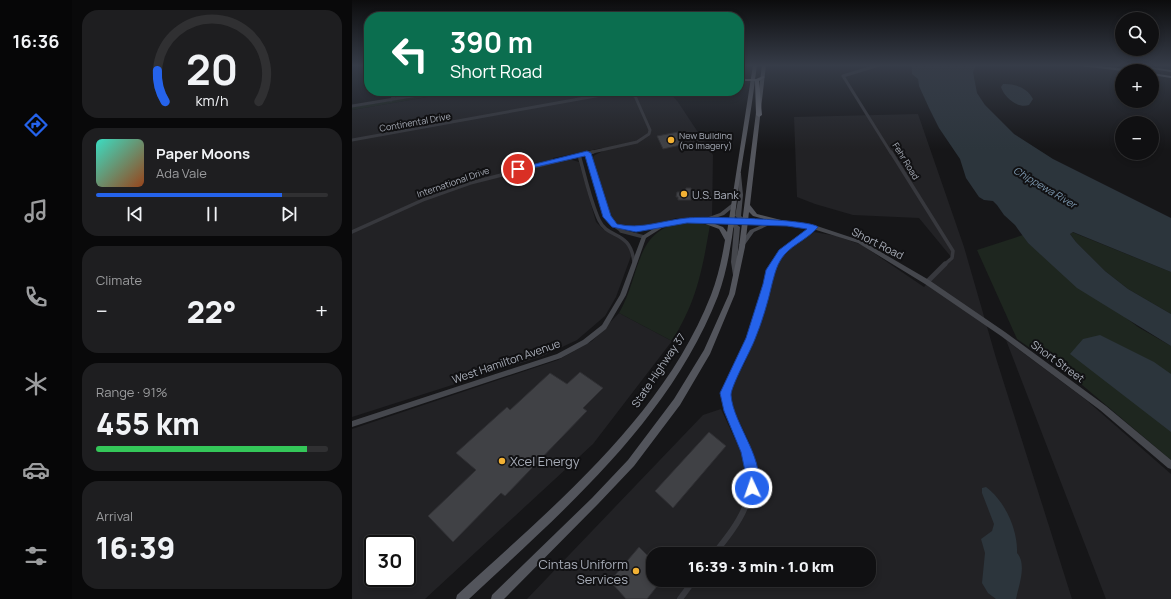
<!DOCTYPE html>
<html lang="en">
<head>
<meta charset="utf-8">
<style>
  body { margin:0; font-family:Manrope,sans-serif; background:#1e1e20; color:#f1f3f6; height:100vh; display:flex; flex-direction:column; font-size:15px; white-space:nowrap }
  * { box-sizing:border-box; margin:0 }
  p { font-size:13px; color:#9c9d9f }
  .icon { flex:none; width:22px; height:22px; fill:none; stroke:currentColor; stroke-width:2; stroke-linecap:round; stroke-linejoin:round }
  .map { position:relative; flex:1; overflow:hidden }
  .drawer { display:flex; flex-direction:column; gap:10px; padding:10px; background:#09090a; width:280px }
  .drawer>* { flex:none }
  .banner { position:absolute; left:12px; top:12px; width:380px; height:84px; border-radius:16px; box-shadow:0 2px 6px #0003,0 0 0 1px #303032; background:#0b6e4f; color:#fff; overflow:hidden }
  .tools { position:absolute; left:763px; top:12px; display:grid; gap:8px }
  .tools a { display:grid; place-items:center; width:44px; height:44px; border-radius:50%; background:#101012; box-shadow:0 2px 6px #0003,0 0 0 1px #303032; font-size:20px }
  .speed { position:absolute; left:12px; top:535px; display:flex; gap:8px; font-size:20px; font-weight:700; text-align:center }
  .speed>* { display:grid; place-content:center; width:52px; height:52px; border-radius:50%; background:#101012; box-shadow:0 2px 6px #0003,0 0 0 1px #303032; line-height:1 }
  .speed .limit { border:2px solid #111; border-radius:6px; background:#fff; color:#111 }
  .pin { position:absolute; display:grid; place-items:center; width:34px; height:34px; color:#fff; margin:-17px; border:2px solid #fff; border-radius:50%; box-shadow:0 1px 4px #0007 }
  .me { position:absolute; width:44px; margin:-22px; rotate:357deg; stroke-linejoin:round; filter:drop-shadow(0 0 3px #0008) }
  .turn { display:flex; align-items:center; gap:14px; height:84px; padding:0 20px; font-size:18px }
  .turn .icon { width:52px; height:52px; stroke-width:2.5 }
  .turn b { display:block; font-size:28px; line-height:34px }
  .big { font-size:30px; font-weight:800; line-height:1.1 }
  .drawer .tile { flex:1; display:flex; flex-direction:column; justify-content:center; gap:6px; min-width:0; padding:0 14px; border-radius:16px; background:#1e1e20 }
  .drawer .dial { align-items:center; gap:0 }
  .dial svg { height:104px; overflow:visible; fill:none; stroke:#303032; stroke-width:7; stroke-linecap:round; text-anchor:middle }
  .dial text { fill:#f1f3f6; stroke:none }
  .song { display:flex; align-items:center; gap:12px }
  .cover { width:48px; height:48px; border-radius:6px; background:linear-gradient(135deg,hsl(170 70% 55%),hsl(20 70% 35%)) }
  .played { height:4px; border-radius:2px; background:linear-gradient(90deg,#2563eb 80%,#303032 80%) }
  .keys { display:flex; justify-content:space-around; direction:ltr }
  .heat { display:flex; justify-content:space-between; align-items:center; font-size:22px; direction:ltr }
  .charge { height:6px; border-radius:3px; background:linear-gradient(90deg,#34c759 91%,#303032 0) }
  .trip { position:absolute; left:294px; top:547px; width:230px; height:40px; border-radius:16px; background:#101012; box-shadow:0 2px 6px #0003,0 0 0 1px #303032; font-weight:800; line-height:40px; text-align:center }
  main { display:flex; flex:1; min-height:0 }
  .menu { display:flex; flex-direction:column; width:72px; justify-content:space-around; align-items:center; background:#060607; color:#9c9d9f }
  .menu .icon { width:28px; height:28px }
  .menu .current { color:#2563eb }
  .menu b { font-size:18px; color:#f1f3f6 }
  .map>svg:first-child { display:block }
  .built { fill:#222225; fill-rule:evenodd }
  .green { fill:#1e261f }
  .water { fill:#2c353c }
  .building { fill:#404145; stroke:#303034 }
  .lines { fill:none; stroke-linecap:round; stroke-linejoin:round }
  .street-far3 { stroke:#37383d; stroke-width:3 }
  .street-far2 { stroke:#37383d; stroke-width:3.5 }
  .street-far1 { stroke:#37383d; stroke-width:5 }
  .street { stroke:#37383d; stroke-width:6 }
  .secondary { fill:#45474d; fill-rule:evenodd }
  .primary { fill:#53555c; fill-rule:evenodd }
  .highway { fill:#63666e; fill-rule:evenodd }
  .route { fill:#2563eb; stroke:#184099 }
  .poi-dot { fill:#f2b134; stroke:#111113; stroke-width:1.5 }
  .labels { text-anchor:middle; dominant-baseline:central; stroke-width:4; stroke-linejoin:round; paint-order:stroke }
  .far-street-label { font-size:9px; fill:#a8adb8; stroke:#111113 }
  .far-poi-label { font-size:9px; fill:#a8adb8; stroke:#111113; text-anchor:start }
  .far-water-label { font-size:10px; font-style:italic; fill:#7f9bb3; stroke:#111113 }
  .poi-label { font-size:11px; fill:#a8adb8; stroke:#111113; text-anchor:start }
  .street-label { font-size:11px; fill:#a8adb8; stroke:#111113 }
  .near-poi-label { font-size:13px; fill:#a8adb8; stroke:#111113; text-anchor:start }
</style>
</head>
<body>
<main>
<nav class="menu">
<b>16:36</b>
<svg class="icon current" aria-label="directions" viewBox="0 0 24 24"><path d="M12 3l9 9-9 9-9-9zM9 14v-3h6M13 9l2 2-2 2"/></svg>
<svg class="icon" aria-label="music" viewBox="0 0 24 24"><path d="M9 18V5l10-2v13"/><circle cx="6" cy="18" r="3"/><circle cx="16" cy="16" r="3"/></svg>
<svg class="icon" aria-label="phone" viewBox="0 0 24 24"><path d="M5 4h4l2 5-3 2q2 4 5 5l2-3 5 2v4C11 20 4 13 5 4z"/></svg>
<svg class="icon" aria-label="climate" viewBox="0 0 24 24"><path d="M12 3v18M4 7l16 10M4 17L20 7"/></svg>
<svg class="icon" aria-label="car" viewBox="0 0 24 24"><path d="M5 17H2v-5l4-1 3-4h7l3 4 3 1v5h-3M9 17h6M6 11h13"/><circle cx="7" cy="17" r="2"/><circle cx="17" cy="17" r="2"/></svg>
<svg class="icon" aria-label="filters" viewBox="0 0 24 24"><path d="M4 7h16M4 17h16"/><circle cx="9" cy="7" r="2"/><circle cx="15" cy="17" r="2"/></svg>
</nav>
<section class="drawer">
<div class="tile dial"><svg viewBox="0 0 100 80">
<path d="M14 69A42 42 0 1 1 86 69"/>
<path d="M14 69A42 42 0 0 1 8 45" stroke="#2563eb"/>
<text x="50" y="56" font-size="32" font-weight="700">20</text>
<text x="50" y="72" font-size="11">km/h</text>
</svg></div>
<div class="tile">
<div class="song"><i class="cover"></i><div><b>Paper Moons</b><p>Ada Vale</p></div></div>
<div class="played"></div>
<div class="keys"><svg class="icon" aria-label="previous" viewBox="0 0 24 24"><path d="M18 5L8 12l10 7zM5 5v14"/></svg><svg class="icon" aria-label="pause" viewBox="0 0 24 24"><path d="M8 5v14M16 5v14"/></svg><svg class="icon" aria-label="next" viewBox="0 0 24 24"><path d="M6 5l10 7-10 7zM19 5v14"/></svg></div>
</div>
<div class="tile"><p>Climate</p>
<div class="heat"><a>−</a><b class="big">22°</b><a>+</a></div>
</div>
<div class="tile"><p>Range · 91%</p><b class="big">455 km</b><div class="charge"></div></div>
<div class="tile"><p>Arrival</p><b class="big">16:39</b></div>
</section>
<div class="map">
<svg width="819" height="599" viewBox="0 0 819 599">
  <rect width="100%" height="100%" fill="#161618"/>
  <path class="built" d="M110,91h206l10,11 35,53 -1,63h-36l-33,10 -21,-2 -11,-7 -18,-57 -1,-4 3,-3 8,-4 -1,-3 -49,10 1,4 15,-3 10,3 17,60 7,7 16,7 10,9 2,11 -15,41 -11,19 -28,24 -34,16 -191,61v-307z
    M566,114l46,133 32,111 76,241h-545l176,-184 18,-6 18,39 11,-4 -19,-40 -2,-11 16,-31 12,-30 16,-61 9,-14 7,-7 25,-18 23,4 25,9 62,42 28,-29 -33,-40 -66,-3 -38,-11 -18,-7 -3,-80zM301,554h216v26h-216z
    M267,313l53,28 -79,103 -168,155h-73v-170l206,-69 34,-19zM21,544h34v34h-34z
    M654,340l79,59 86,75v125h-65z"/>
  <path class="green" d="M98,91h12l-110,19v-3z
    M337,222l21,3c-8,46 -13,75 -38,116l-53,-28c23,-39 14,-87 70,-91z
    M720,232l99,40v42l-43,-25 -23,-18 -29,-29 -6,-8z
    M671,235l5,8 110,84 33,19v114l-96,-81 -58,-40 -40,-89z"/>
  <path class="water" d="M560,65h64l-3,7 4,21 8,12 29,29 39,25 118,59v54l-98,-40 -3,2 6,8 29,29 23,18 43,25v32l-94,-58 -49,-45 -13,-18 -11,-10 -7,-10 -4,-4 -9,-1 -5,-3 -13,-19 -6,-19 -21,-31 -10,-20 -10,-22 -1,-7 -6,-5z
    M651,84c11,-1 25,4 30,15l-4,6c-11,4 -25,-8 -28,-18z
    M748,335l54,27 17,12v58l-101,-78 13,-15z
    M634,487c19,14 32,43 31,66 10,11 2,32 -1,46h-20l-8,-6 -6,-10 3,-30 -4,-14 11,-8 2,-7 -12,-31v-5z"/>
  <path class="building" d="M326,132l7,12 -22,5 -6,-13z
    M334,188h5v12h-13v-3h-2l1,-5h8z
    M228,372l23,16 -20,20 4,3 -82,85 -4,-3 -48,49 -25,-26 48,-46 -20,-17 51,-46 3,3 40,-37 17,11z
    M357,432l17,14 -53,62 -18,-17z
    M287,547l14,14v19h9l-15,19h-21l-16,-18z"/>
  <g class="lines">
    <path class="street-far3" d="M527,65l-36,11 48,77
      M39,100l7,-9
      M0,106l90,-15
      M0,140l266,-48 17,4 15,34 -1,4 -12,8 -49,11"/>
    <path class="street-far2" d="M539,152l62,99 -1,7 -8,7
      M235,153l20,64 4,6 11,8
      M227,155c6,21 11,45 20,65 9,20 31,9 35,42
      M266,226l18,3 27,-4
      M269,231l23,6
      M0,232l73,-33 45,-16 123,-31
      M420,265l16,-19 26,-19"/>
    <path class="street-far1" d="M575,282l18,-18
      M377,411l-3,-12 1,-10 24,-50 22,-75"/>
    <path class="street" d="M362,554c27,-34 46,-58 31,-103 -4,-14 -11,-27 -16,-41
      M328,599l14,-19"/>
    <path class="secondary" d="M385,173h4v1l2,21 -2,21 6,5 46,1 21,3 48,16 67,39 76,52 101,74 65,54v9l-3,-1 -68,-58 -99,-74 -76,-52 -67,-41 -45,-14 -20,-3 -26,-1v1l-13,6 -10,14 -2,1 -3,-2 11,-15 12,-5 -26,-1 4,3 -3,35 2,13 -3,2 -3,-2 -2,-13 3,-34 -5,-5 -42,-1 -22,4 -19,12 -20,57 -20,34 -19,15 -26,14 -209,69v-6l205,-67 26,-14 19,-15 18,-30 22,-59 21,-13 24,-5 18,1 1,-1 14,-5 14,-11 2,2v1l-12,10 -12,4 28,1 -5,-4 4,-21z"/>
    <path class="primary" d="M401,65h4l-2,15c-4,34 -11,69 -16,104 -5,37 -8,76 -21,112 -49,125 -154,214 -249,303h-13l1,-4c94,-87 206,-177 254,-300 7,-18 11,-37 14,-55l-6,-11 -19,-7 -1,-1 3,-2 21,8 4,5z
      M410,65h4l-16,140 7,9 32,8 1,1 -3,2 -34,-9 -4,-4 -4,35 -10,47 -25,60 -30,51 -46,61 -36,38 -94,95h-13l1,-4 100,-97 36,-38 46,-61 30,-49 25,-56 10,-47z"/>
    <path class="highway" d="M726,65h12l46,5 2,1h-15l-43,-5z
      M775,65h9l35,5v2z
      M800,73l19,3v2l-19,-3z
      M411,76l2,1 -6,4 3,34 -3,2 -3,-2 -1,-34h-16v-2h17z"/>
  </g>
  <linearGradient id="sky" x2="0" y2="1"><stop stop-color="#0c0c0d"/><stop offset="0.44" stop-color="#363c48"/><stop offset="1" stop-color="#363c48" stop-opacity="0"/></linearGradient>
  <rect width="819" height="149" fill="url(#sky)"/>
  <path class="route" d="M235,151l4,2 20,63 6,8c24,6 46,-4 70,-6 16,-2 123,1 131,9 -9,11 -24,17 -33,27 -8,9 -10,19 -13,30 -4,18 -10,38 -17,55 -4,11 -24,47 -24,56 2,30 38,68 25,98l-4,2 -4,-2 -3,-22 -4,-19 -17,-41 -4,-18 26,-55 17,-54 3,-14 13,-20 28,-21 -20,-3 -100,-3 -51,9 -24,-5 -9,-10 -18,-61 -67,15 -3,-2z"/>
  <g class="poi-dot">
    <circle cx="319" cy="140" r="4"/>
    <circle cx="332" cy="194" r="4"/>
    <circle cx="150" cy="461" r="4"/>
    <circle cx="284" cy="571" r="4"/>
  </g>
  <g class="labels">
    <g class="far-street-label">
      <text transform="translate(63 122) rotate(-10)">Continental Drive</text>
      <text transform="translate(554 161) rotate(58)">Fehr Road</text>
      <text transform="translate(101 182) rotate(-19)">International Drive</text>
    </g>
    <g class="far-poi-label">
      <text x="327" y="135">New Building<tspan x="327" dy="10">(no imagery)</tspan></text>
    </g>
    <g class="far-water-label">
      <text transform="translate(693 187) rotate(31)">Chippewa River</text>
    </g>
    <g class="poi-label">
      <text x="340" y="194">U.S. Bank</text>
    </g>
    <g class="street-label">
      <text transform="translate(526 243) rotate(27)">Short Road</text>
      <text transform="translate(154 361) rotate(-19)">West Hamilton Avenue</text>
      <text transform="translate(706 361) rotate(36)">Short Street</text>
      <text transform="translate(306 370) rotate(-56)">State Highway 37</text>
    </g>
    <g class="near-poi-label">
      <text x="158" y="461">Xcel Energy</text>
      <text x="276" y="564" text-anchor="end">Cintas Uniform<tspan x="276" dy="15">Services</tspan></text>
    </g>
  </g>
</svg>
<div class="tools">
<a><svg class="icon" aria-label="search" viewBox="0 0 24 24"><circle cx="10" cy="10" r="6"/><path d="M15 15l6 6"/></svg></a>
<a>+</a>
<a>−</a>
</div>
<div class="speed"><div class="limit">30</div></div>
<div class="pin" style="left:166px;top:169px;background:#d93025"><svg class="icon" aria-label="arrive" viewBox="0 0 24 24"><path d="M6 21V4h12l-3 4 3 4H6"/></svg></div>
<svg class="me" style="left:400px;top:488px" viewBox="-20 -20 40 40"><circle r="17" fill="#2563eb" stroke="#fff" stroke-width="3"/><path d="M0-11L8 9 0 5-8 9z" fill="#fff"/></svg>
<div class="trip">16:39 · 3 min · 1.0 km</div>
<div class="banner">
<div class="turn"><svg class="icon" aria-label="left" viewBox="0 0 24 24"><path d="M17 20v-9H6M10 6l-5 5 5 5"/></svg><div><b>390 m</b>Short Road</div></div>
</div>
</div>
</main>
</body>
</html>
